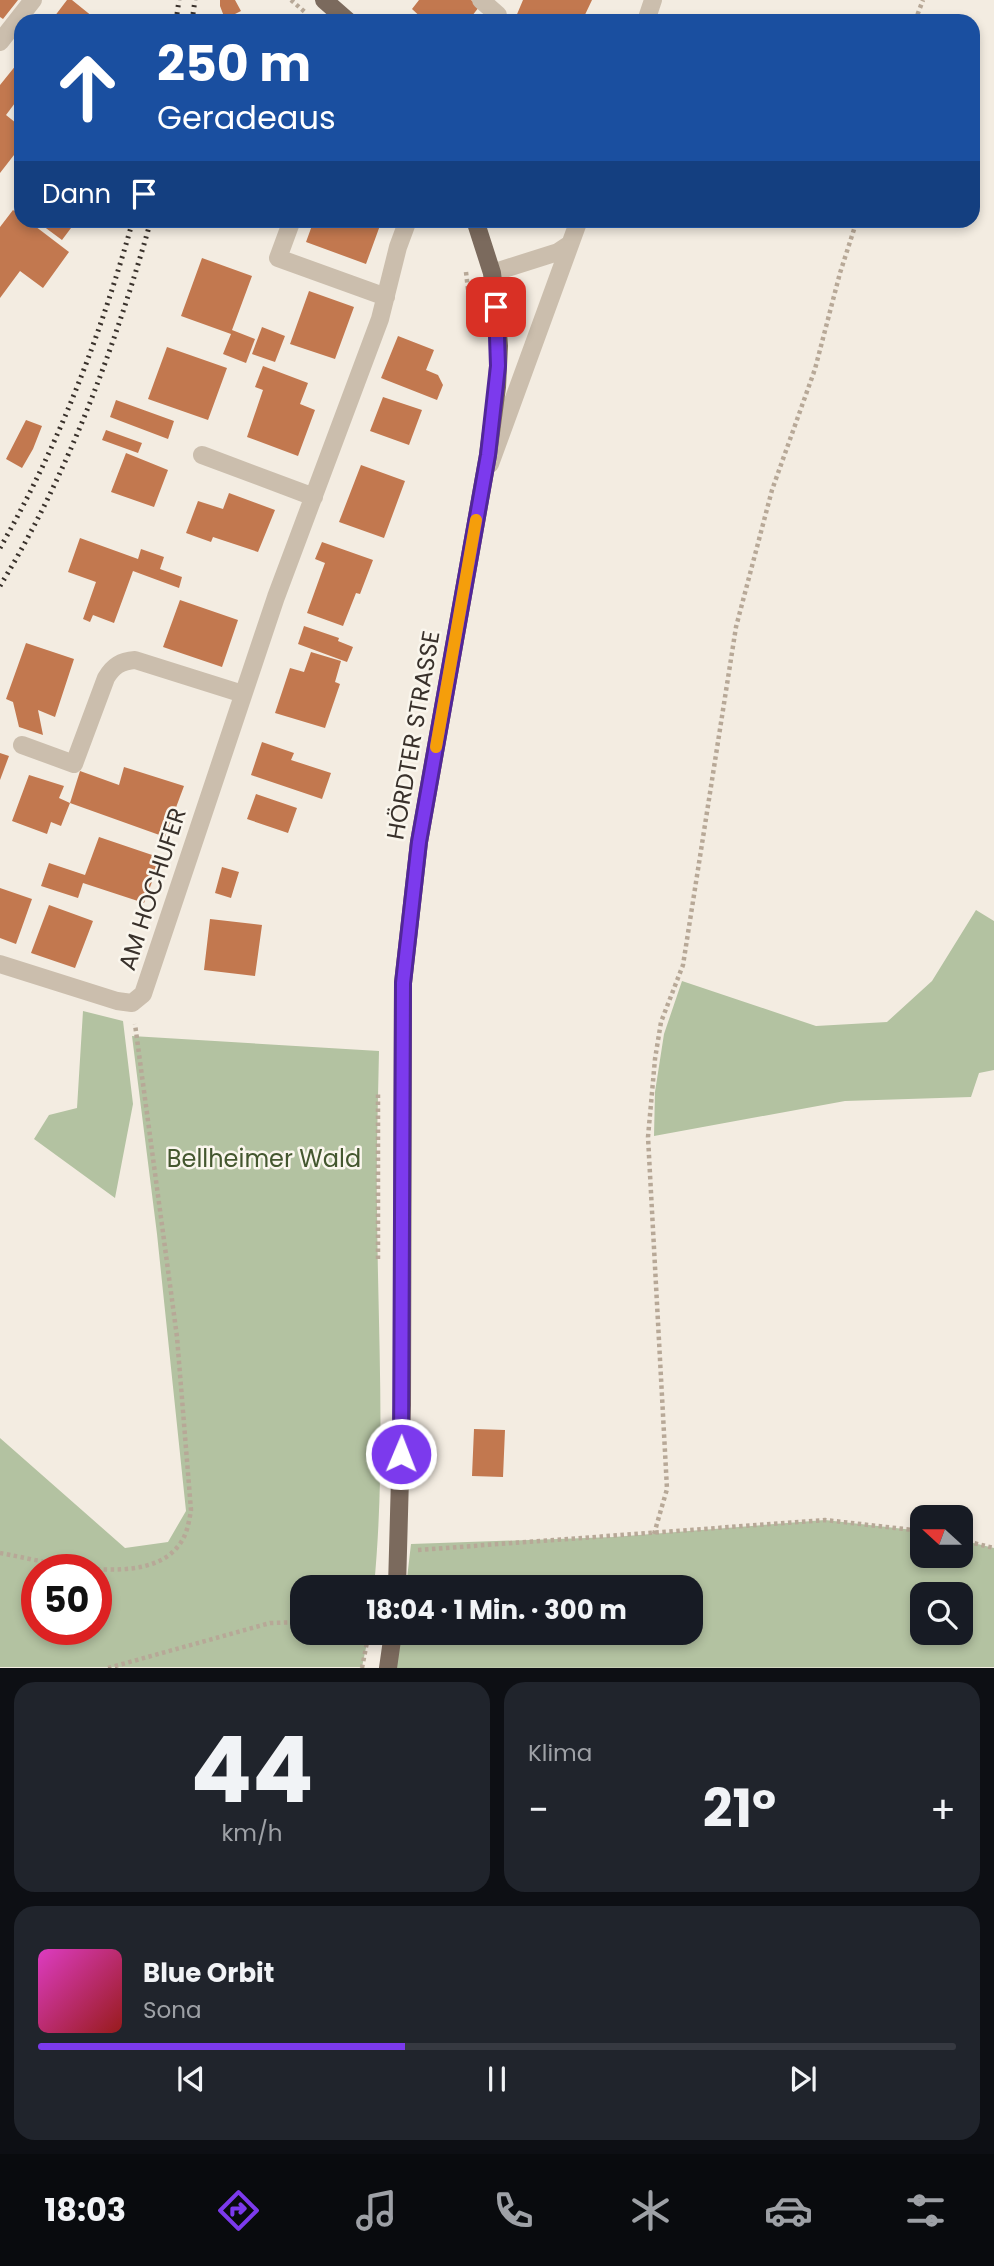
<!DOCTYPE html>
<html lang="de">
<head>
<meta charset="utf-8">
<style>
  body { margin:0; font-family:Poppins,sans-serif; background:#20242c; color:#f1f3f6; height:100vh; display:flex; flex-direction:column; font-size:26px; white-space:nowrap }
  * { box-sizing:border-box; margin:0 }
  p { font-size:23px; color:#9ea1a6 }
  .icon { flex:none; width:38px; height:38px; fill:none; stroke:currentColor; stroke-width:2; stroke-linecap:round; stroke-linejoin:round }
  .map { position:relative; height:1668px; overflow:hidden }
  .details { display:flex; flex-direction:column; gap:14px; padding:14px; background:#0d0f14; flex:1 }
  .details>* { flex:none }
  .top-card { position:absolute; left:14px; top:14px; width:966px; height:214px; border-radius:21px; box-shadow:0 4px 10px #0003; background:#1a4fa0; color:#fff; overflow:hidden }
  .needle { width:46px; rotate:291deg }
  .tools { position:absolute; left:910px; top:1505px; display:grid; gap:14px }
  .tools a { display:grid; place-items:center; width:63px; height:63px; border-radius:14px; background:#171b24; box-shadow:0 4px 10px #0003; font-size:35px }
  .speed { position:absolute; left:21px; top:1554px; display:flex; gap:14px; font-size:35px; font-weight:700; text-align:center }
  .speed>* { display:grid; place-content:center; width:91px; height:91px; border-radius:50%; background:#171b24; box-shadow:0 4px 10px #0003; line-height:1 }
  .speed .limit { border:10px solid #d22; background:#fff; color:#111 }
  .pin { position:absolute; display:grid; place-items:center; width:60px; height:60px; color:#fff; margin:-30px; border-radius:14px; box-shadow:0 4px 10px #0006 }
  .me { position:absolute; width:77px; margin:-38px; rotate:1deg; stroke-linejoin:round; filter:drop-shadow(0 0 5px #0008) }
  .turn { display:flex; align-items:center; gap:24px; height:147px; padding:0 28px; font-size:32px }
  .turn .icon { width:91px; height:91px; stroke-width:2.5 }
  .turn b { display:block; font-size:49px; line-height:60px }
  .then { display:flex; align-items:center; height:66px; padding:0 28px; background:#0003; gap:14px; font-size:26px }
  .big { font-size:52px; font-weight:700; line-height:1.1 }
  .details .card { flex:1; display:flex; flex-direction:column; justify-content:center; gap:10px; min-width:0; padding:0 24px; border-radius:21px; background:#20242c }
  .details .dial { align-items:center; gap:0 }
  .dial b { font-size:91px; line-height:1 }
  .song { display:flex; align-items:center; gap:21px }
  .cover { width:84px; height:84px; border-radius:10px; background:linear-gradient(135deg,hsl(310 70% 55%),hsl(0 70% 35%)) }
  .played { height:7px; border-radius:4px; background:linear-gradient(90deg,#7c3aed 40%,#363941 40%) }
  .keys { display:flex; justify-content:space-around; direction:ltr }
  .heat { display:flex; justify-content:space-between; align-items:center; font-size:38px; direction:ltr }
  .details .tiles { flex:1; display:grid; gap:14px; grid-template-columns:1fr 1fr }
  .card:last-child { grid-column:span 2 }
  .trip { position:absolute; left:290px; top:1575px; width:413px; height:70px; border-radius:21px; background:#171b24; box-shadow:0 4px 10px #0003; font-weight:700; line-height:70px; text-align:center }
  .tabs { display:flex; height:112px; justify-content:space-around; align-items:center; background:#090b0e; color:#9ea1a6 }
  .tabs .icon { width:49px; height:49px }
  .tabs .on { color:#7c3aed }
  .tabs b { font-size:32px; color:#f1f3f6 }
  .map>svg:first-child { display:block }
  .green { fill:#b3c2a1; fill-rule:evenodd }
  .building { fill:#c2784f }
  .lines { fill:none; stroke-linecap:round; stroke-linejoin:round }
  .path { stroke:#b7a897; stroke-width:4.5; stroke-dasharray:3.5 3.5; stroke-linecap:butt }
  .minor { stroke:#cbbead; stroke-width:18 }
  .major { stroke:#7b6a5d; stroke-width:18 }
  .rail { stroke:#39312b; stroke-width:5; stroke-dasharray:2 5; stroke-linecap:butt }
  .route-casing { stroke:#51269a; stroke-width:18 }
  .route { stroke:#7c3aed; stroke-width:12 }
  .slow { stroke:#f59e0b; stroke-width:12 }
  .labels { text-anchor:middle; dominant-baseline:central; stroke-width:5; stroke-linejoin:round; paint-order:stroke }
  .street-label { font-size:24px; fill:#39312b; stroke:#faf6ed }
  .park-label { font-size:24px; fill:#44572f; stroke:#faf6ed }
</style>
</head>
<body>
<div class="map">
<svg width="994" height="1668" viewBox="0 0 994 1668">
  <rect width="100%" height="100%" fill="#f3ece1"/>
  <path class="green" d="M976,910l18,11v149l-15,3 -8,24 -126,4 -191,35 1,-44 9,-58 18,-53 134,45 71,-4 45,-41z
    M83,1011l40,10 10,83 -18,94 -81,-59 15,-24 28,-7z
    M132,1036l247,15c-1,53 -3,106 -2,159 1,126 9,251 -3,377h-71v46h66l-7,34h-362v-229l125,110 43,-6 18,-31 -29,-277zM37,1570h59v59h-59z
    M825,1520l97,11v25h39v-16l33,8v119l-598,1 4,-35h291v-46h-285l5,-43 203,-7zM922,1594h39v39h-39z"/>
  <path class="building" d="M0,0h18l-15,19 -3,-2z
    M67,0h5l26,21h-47z
    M220,0h15l6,11 -16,8 -5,-13z
    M419,0h52l8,7 -11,14h-43l-13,-12z
    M523,0h69l-10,21h-62l-5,-2z
    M21,59v36l-15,20 15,12v19l-21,27v-88z
    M13,210l8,6v4h6l42,32 -26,36 -23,-17 -20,27v-71z
    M35,220h42l-15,20z
    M314,220h68l-16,44 -60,-22z
    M202,258l50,18 -20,54 23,9 -9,24 -23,-9 8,-20 -50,-18z
    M309,291l45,16 -19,52 -45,-15z
    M262,327l23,9 -10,26 -23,-8z
    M398,336l36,14 -8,20 12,5 5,10 -6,15 -56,-22z
    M167,347l60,21 -19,52 -60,-21z
    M263,366l45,17 -8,21 15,6 -17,46 -51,-19 16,-47 -8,-3z
    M383,397l39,13 -13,35 -39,-14z
    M116,400l58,21 -6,18 -58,-22z
    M26,420l16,6 -9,23 -11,19 -16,-9z
    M106,430l36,13 -4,10 -36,-13z
    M126,453l42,17 -14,37 -43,-15z
    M361,465l44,16 -21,57 -45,-16z
    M229,493l46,17 -17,42 -45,-15 -2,5 -25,-9 12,-32 25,8z
    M80,538l58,21 3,-10 23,8 -4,12 22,8 -3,11 -46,-17 -19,52 -21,-8 -3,7 -7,-3 13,-37 -28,-10z
    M322,542l51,18 -13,34 -4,-1 -13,33 -36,-13 18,-50 -10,-4z
    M180,600l58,20 -16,47 -59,-20z
    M304,626l35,12 -1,3 15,6 -6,15 -49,-18z
    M26,643l48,16 -19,58 -17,-7 5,25 -24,-8 -6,-25 -7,-3z
    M311,652l30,9 -6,21 5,2 -15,44 -50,-15 15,-45 14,4z
    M262,742l32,11 -3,7 40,13 -9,26 -71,-24z
    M0,753l9,3 -9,24z
    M124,767l60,19 -19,51 -95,-34 10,-32 39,14z
    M29,775l35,11 -5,12 11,5 -9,23 -10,-4 -4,12 -35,-13z
    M256,794l41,14 -9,25 -41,-14z
    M99,837l62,21 -17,45 -61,-20 -5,15 -37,-12 8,-23 36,12z
    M222,867l17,5 -8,26 -16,-5z
    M0,888l32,11 -16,45 -16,-6z
    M49,905l44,16 -18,47 -44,-15z
    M210,919l52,6 -7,51 -51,-6z
    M474,1429l31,1 -2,47 -31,-1z"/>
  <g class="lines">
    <path class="path" d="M291,0l15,13
      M915,21l8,-21
      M466,272l7,61
      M378,1259v-166
      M654,1534l13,-45 -19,-352 7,-78 6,-37 22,-57 53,-338 36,-137 43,-121 25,-96 17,-53
      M961,1540l33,8
      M418,1550l407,-30 97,11
      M0,1553c45,8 146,37 179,-8 8,-10 10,-23 12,-35l-14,-173 -42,-313
      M108,1668l162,-45 33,-1
      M362,1668l6,-31"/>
    <path class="minor" d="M481,0l17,15
      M646,21l7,-21
      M0,42l33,-42
      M292,220l-14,38 108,39
      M492,273l66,-21 12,-8
      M202,455l112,42
      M490,464l89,-244
      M22,745l52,19 32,-86c7,-12 15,-17 29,-18l108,34
      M0,964l117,37 15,2 11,-9 133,-397 104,-278 18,-72 10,-27"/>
    <path class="major" d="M324,0l24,21
      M397,1587l5,-182 1,-422 16,-141 69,-387 9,-68 2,-41 -3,-39 -4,-34 -17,-53
      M388,1668l5,-35"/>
    <path class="rail" d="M176,21l3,-21
      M192,21l3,-21
      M0,548c59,-103 101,-214 133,-328
      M0,586c68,-111 116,-242 151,-366"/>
  </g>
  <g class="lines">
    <g class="route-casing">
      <path id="route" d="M401,1454l2,-471 16,-141 69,-387 10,-89 -2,-59"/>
    </g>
    <use href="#route" class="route"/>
    <path class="slow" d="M436,747l40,-227"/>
  </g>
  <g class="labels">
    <g class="street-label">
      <text transform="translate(413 735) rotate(-80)">HÖRDTER STRASSE</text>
      <text transform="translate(152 889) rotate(-72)">AM HOCHUFER</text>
    </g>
    <g class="park-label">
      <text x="264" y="1158">Bellheimer Wald</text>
    </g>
  </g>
</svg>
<div class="tools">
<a><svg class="needle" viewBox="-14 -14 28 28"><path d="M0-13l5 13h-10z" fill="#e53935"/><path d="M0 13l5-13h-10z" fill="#9ea1a6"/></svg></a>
<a><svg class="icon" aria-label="search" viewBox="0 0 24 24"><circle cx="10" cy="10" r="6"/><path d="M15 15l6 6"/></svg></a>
</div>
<div class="speed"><div class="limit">50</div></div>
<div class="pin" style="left:496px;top:307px;background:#d93025"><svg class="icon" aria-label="arrive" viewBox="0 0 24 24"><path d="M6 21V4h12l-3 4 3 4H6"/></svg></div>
<svg class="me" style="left:401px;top:1454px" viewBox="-20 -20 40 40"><circle r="17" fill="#7c3aed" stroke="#fff" stroke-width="3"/><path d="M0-11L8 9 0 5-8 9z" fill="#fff"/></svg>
<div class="trip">18:04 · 1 Min. · 300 m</div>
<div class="top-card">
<div class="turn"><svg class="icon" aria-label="ahead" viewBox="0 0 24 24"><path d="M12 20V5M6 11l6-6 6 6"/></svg><div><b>250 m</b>Geradeaus</div></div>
<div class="then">Dann<svg class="icon" aria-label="arrive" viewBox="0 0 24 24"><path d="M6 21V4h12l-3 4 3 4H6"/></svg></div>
</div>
</div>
<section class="details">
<div class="tiles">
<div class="card dial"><b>44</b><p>km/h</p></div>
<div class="card"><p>Klima</p>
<div class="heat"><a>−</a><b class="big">21°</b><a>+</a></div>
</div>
<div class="card">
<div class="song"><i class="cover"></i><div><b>Blue Orbit</b><p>Sona</p></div></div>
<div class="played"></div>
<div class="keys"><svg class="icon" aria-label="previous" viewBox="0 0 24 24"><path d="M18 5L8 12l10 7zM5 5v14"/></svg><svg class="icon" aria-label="pause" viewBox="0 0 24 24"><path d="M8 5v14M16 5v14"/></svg><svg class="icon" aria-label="next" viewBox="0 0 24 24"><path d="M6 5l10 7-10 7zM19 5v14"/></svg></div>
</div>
</div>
</section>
<nav class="tabs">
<b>18:03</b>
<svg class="icon on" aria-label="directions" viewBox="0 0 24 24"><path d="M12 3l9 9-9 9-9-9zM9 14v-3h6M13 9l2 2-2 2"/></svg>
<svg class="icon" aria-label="music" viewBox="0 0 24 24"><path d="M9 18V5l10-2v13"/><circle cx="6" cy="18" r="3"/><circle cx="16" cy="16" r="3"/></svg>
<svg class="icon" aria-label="phone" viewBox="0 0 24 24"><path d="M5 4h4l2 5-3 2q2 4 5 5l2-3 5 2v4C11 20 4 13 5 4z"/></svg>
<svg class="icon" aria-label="climate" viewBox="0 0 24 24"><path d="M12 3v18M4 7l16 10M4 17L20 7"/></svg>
<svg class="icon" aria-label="car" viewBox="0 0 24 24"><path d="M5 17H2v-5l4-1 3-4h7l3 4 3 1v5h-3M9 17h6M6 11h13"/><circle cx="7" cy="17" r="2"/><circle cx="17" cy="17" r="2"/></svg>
<svg class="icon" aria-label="filters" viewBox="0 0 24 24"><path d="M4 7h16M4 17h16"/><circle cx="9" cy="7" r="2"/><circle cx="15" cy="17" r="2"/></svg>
</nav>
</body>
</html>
